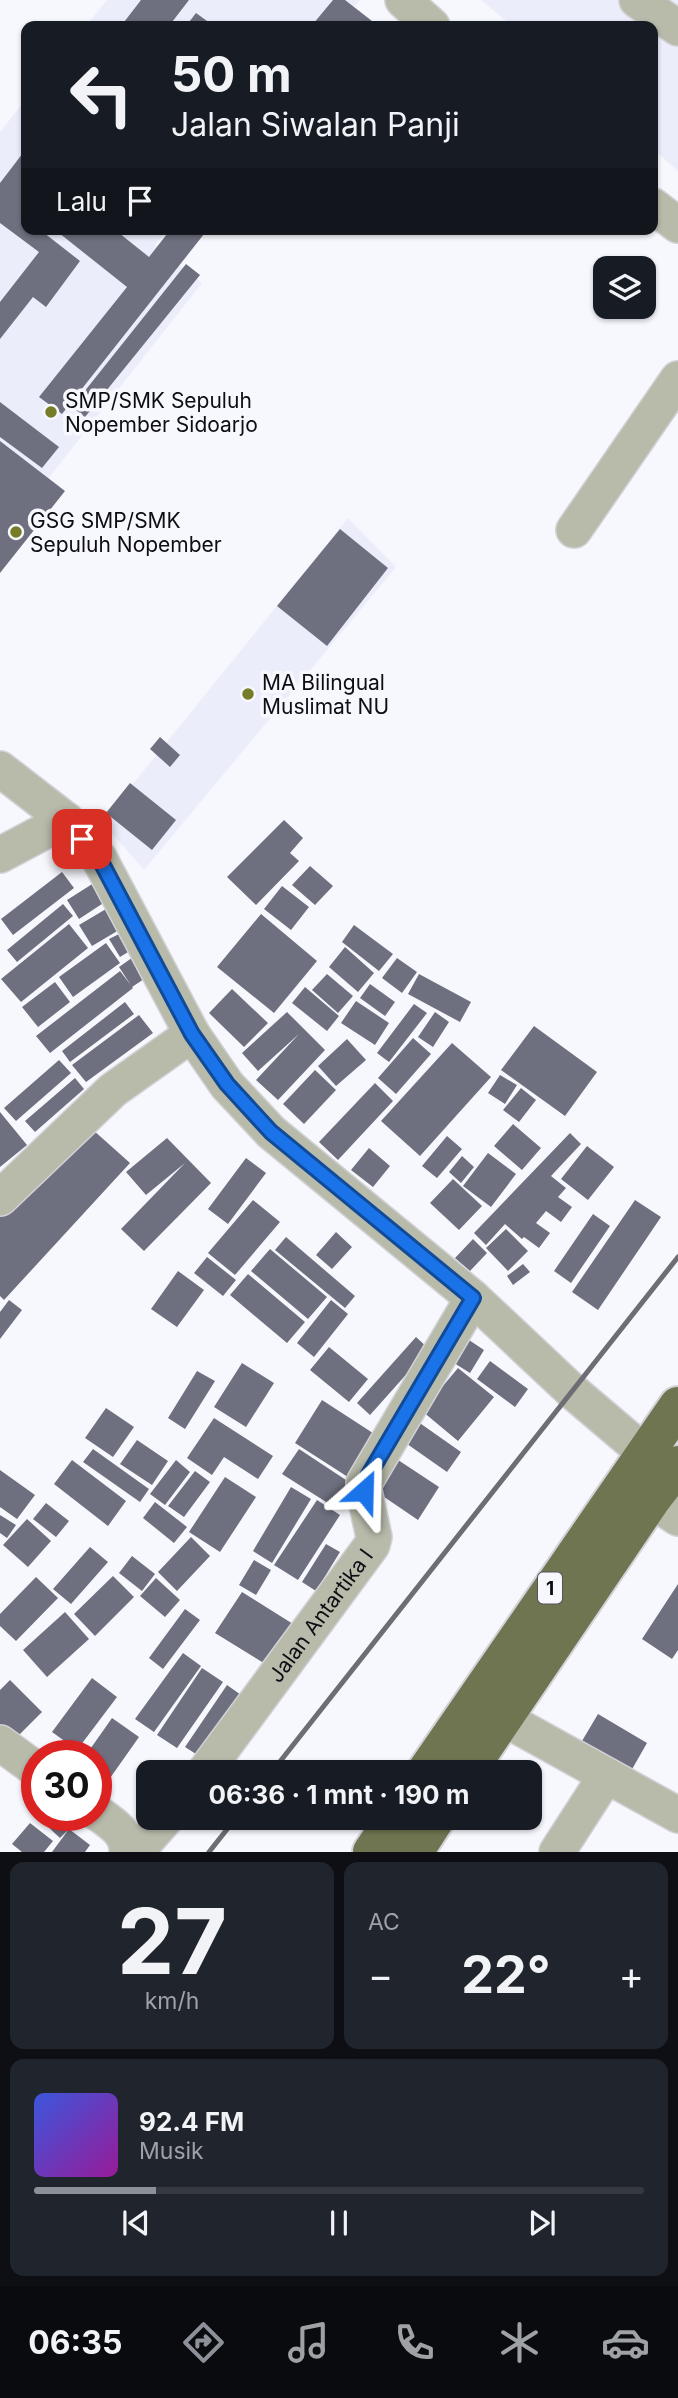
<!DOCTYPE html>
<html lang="id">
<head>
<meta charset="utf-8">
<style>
  body { margin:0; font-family:Inter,sans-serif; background:#20242c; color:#f1f3f6; height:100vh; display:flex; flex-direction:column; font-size:26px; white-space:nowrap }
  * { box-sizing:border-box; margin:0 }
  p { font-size:23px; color:#9ea1a6 }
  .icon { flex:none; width:38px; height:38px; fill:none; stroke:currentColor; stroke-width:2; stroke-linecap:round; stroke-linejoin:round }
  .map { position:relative; height:1852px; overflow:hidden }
  .drawer { display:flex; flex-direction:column; gap:10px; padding:10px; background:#0d0f14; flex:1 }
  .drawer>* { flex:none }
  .hud { position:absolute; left:21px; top:21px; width:637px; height:214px; border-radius:14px; box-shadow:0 2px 5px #0004; background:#171b24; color:#f1f3f6; overflow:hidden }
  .controls { position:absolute; left:593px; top:256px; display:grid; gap:14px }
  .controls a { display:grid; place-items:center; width:63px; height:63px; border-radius:14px; background:#171b24; box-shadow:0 2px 5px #0004; font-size:35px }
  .speed { position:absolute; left:21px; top:1740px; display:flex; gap:14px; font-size:35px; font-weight:700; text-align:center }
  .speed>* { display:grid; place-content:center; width:91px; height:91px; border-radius:50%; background:#171b24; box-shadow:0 2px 5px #0004; line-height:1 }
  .speed .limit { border:10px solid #d22; background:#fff; color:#111 }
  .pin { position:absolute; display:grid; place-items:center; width:60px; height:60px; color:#fff; margin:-30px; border-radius:14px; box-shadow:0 4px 10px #0006 }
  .me { position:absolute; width:77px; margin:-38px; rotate:25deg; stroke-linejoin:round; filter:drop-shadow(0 0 5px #0008) }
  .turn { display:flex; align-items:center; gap:24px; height:147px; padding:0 35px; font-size:32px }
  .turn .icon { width:91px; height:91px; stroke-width:2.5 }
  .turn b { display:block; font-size:49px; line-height:60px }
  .then { display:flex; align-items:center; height:66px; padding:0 35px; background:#0003; gap:14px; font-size:26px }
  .big { font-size:52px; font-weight:700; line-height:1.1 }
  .drawer .widget { flex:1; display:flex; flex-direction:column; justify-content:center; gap:10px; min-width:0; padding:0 24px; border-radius:14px; background:#20242c }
  .drawer .dial { align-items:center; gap:0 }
  .dial b { font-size:91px; line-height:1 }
  .song { display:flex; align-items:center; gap:21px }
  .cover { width:84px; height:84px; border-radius:10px; background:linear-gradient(135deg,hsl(230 70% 55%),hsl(300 70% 35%)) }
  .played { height:7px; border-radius:4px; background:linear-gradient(90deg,#8c9099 20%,#363941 20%) }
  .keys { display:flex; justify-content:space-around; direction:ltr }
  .heat { display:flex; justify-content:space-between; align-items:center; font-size:38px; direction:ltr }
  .drawer .tiles { flex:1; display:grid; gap:10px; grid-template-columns:1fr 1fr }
  .widget:last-child { grid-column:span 2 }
  .trip { position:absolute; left:136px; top:1760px; width:406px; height:70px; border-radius:14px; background:#171b24; box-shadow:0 2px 5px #0004; font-weight:700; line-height:70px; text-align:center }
  .menu { display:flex; height:112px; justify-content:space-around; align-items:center; background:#090b0e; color:#9ea1a6 }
  .menu .icon { width:49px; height:49px }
  .menu .current { color:#8c9099 }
  .menu b { font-size:32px; color:#f1f3f6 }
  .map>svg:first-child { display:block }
  .built { fill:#ebedfb }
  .building { fill:#6f707f }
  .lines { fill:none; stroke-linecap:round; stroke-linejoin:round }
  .minor-casing { stroke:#d2d2d8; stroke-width:38 }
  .highway-casing { stroke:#d2d2d8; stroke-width:42 }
  .minor { stroke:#b8bbaa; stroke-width:35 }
  .highway { stroke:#707551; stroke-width:38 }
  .rail { stroke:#6d6d73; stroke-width:5 }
  .route-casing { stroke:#114b97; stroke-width:18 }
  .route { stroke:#1a73e8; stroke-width:12 }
  .poi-dot { fill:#767d28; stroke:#f7f7fe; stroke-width:2.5 }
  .labels { text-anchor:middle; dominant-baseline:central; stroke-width:7; stroke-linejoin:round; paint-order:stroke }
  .shield { fill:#f7f7fe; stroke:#53535a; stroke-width:2 }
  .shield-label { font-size:19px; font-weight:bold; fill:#0d0d13 }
  .poi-label { font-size:21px; fill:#0d0d13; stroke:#f7f7fe; text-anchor:start }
  .street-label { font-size:21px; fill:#0d0d13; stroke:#f7f7fe }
</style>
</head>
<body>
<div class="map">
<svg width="678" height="1852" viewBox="0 0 678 1852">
  <rect width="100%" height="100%" fill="#f7f7fe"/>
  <path class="built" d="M107,0h253l-22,26h-252z
    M481,0h197v171l-25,-22v-123h-141z
    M26,99v130h141l-12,16 47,38 -202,257v-408z
    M348,518l48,49 -252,303 -42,-48z"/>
  <path class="building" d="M141,0h48l-20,26h-48z
    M333,0h12l27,21 -4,5h-52l-3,-2z
    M196,13l18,13h-28z
    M26,149v62l-3,5 3,3v10h13l41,32 -34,46 -13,-10 -33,42v-37l39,-50 -39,-29v-40z
    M54,229h60l35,28 22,-28h37l-146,185 -23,-17 88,-110z
    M186,264l14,11 -115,142 -13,-10z
    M0,402l59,45 -17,21 -42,-31z
    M0,441l65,50 -65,82z
    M340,529l48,39 -61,78 -50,-40z
    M160,737l20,18 -10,12 -20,-18z
    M130,783l46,37 -24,30 -46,-37z
    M284,820l19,18 -13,15 9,8 -43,44 -29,-28z
    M310,866l23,20 -18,19 -23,-20z
    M62,872l12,16 -61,47 -12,-16z
    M97,881l11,19 -29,19 -12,-19z
    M282,886l27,21 -18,23 -27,-21z
    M63,904l10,12 -56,46 -10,-12z
    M106,909l13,21 -27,16 -13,-21z
    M261,914l56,47 -43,52 -57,-46z
    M69,924l19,24 -67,54 -20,-23z
    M354,925l39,29 -14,17 -37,-29z
    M123,932l10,17 -13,8 -11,-18z
    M106,943l14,20 -47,34 -14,-20z
    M345,947l29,26 -16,19 -29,-25z
    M136,955l14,20 -18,12 -13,-20z
    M397,958l20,14 -15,21 -20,-15z
    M120,971l13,17 -83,65 -14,-17z
    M327,974l26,22 -15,17 -26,-23z
    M419,974l52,28 -11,20 -52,-28z
    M55,982l15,20 -32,25 -16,-20z
    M370,984l25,18 -10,14 -25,-18z
    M305,987l34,29 -12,15 -35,-28z
    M232,989l36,34 -24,24 -35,-34z
    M356,1001l33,22 -14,22 -34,-22z
    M125,1002l9,12 -64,48 -8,-11z
    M414,1004l13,9 -38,49 -12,-9z
    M287,1012l38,38 -47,50 -22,-20 43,-46 -41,37 -16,-18z
    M435,1012l14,10 -16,25 -15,-10z
    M139,1015l14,18 -67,49 -14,-17z
    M534,1026l63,46 -32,44 -64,-46z
    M413,1038l18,16 -35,40 -18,-16z
    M347,1039l19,21 -30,26 -18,-20z
    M452,1043l39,34 -71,79 -39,-35z
    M59,1060l12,13 -55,48 -12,-13z
    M315,1070l21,20 -32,34 -21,-20z
    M500,1075l17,10 -12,19 -17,-11z
    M75,1078l9,11 -49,43 -10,-11z
    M375,1083l18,18 -55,59 -19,-18z
    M521,1088l15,12 -17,22 -16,-12z
    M0,1112l27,33 -27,22z
    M83,1121l47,42 -126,137 -4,-4v-85z
    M513,1124l28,24 -19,22 -28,-24z
    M570,1133l11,11 -30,32 15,12 -8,9 14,10 -11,15 -15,-11 -10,12 14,10 -11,15 -15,-11 -2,2 -17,-15 -19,21 -12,-12z
    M447,1136l15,13 -25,29 -15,-12z
    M167,1138l44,45 -67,68 -23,-22 64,-66 -39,32 -20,-23z
    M587,1146l27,21 -26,33 -27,-21z
    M369,1148l21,18 -17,21 -22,-17z
    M488,1153l28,21 -25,33 -28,-21z
    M462,1156l12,11 -13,16 -12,-11z
    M246,1158l20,15 -38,51 -20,-15z
    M453,1179l29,27 -23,24 -29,-27z
    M253,1200l27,22 -45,53 -27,-22z
    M635,1200l26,17 -63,93 -26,-18z
    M593,1214l17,12 -39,57 -17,-12z
    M506,1229l22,22 -20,20 -22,-23z
    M336,1232l16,15 -20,22 -16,-14z
    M286,1237l69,59 -10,12 -70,-58z
    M473,1239l14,14 -17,18 -15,-13z
    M270,1249l57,48 -19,22 -57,-48z
    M207,1257l29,23 -13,16 -29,-23z
    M523,1264l7,8 -17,13 -6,-9z
    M178,1271l26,19 -27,37 -26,-18z
    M248,1274l57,48 -18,21 -57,-48z
    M9,1300l13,10 -22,29v-27z
    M331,1300l17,14 -34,43 -17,-14z
    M416,1337l13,12 -59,66 -13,-12z
    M469,1340l15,10 -14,23 -16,-10z
    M329,1347l39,32 -19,23 -39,-32z
    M490,1361l38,28 -13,18 -38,-28z
    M242,1363l32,20 -28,44 -32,-20z
    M458,1368l36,29 -36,44 -36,-30z
    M197,1371l18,10 -30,48 -17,-11z
    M322,1400l57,37 -28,42 -56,-36z
    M106,1408l28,19 -21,30 -28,-19z
    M214,1418l59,38 -15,23 -34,-22 -12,18 -25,-17z
    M414,1419l47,33 -14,20 -47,-33z
    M137,1440l31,21 -16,24 -32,-21z
    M93,1449l56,40 -9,13 -57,-40z
    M299,1449l50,33 -15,25 -52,-33z
    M389,1454l50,33 -21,33 -50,-34z
    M72,1460l54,41 -18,25 -54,-42z
    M176,1460l14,12 -25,33 -15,-11z
    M0,1470l35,25 -18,24 -17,-12z
    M195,1471l15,11 -26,35 -16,-11z
    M225,1477l31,20 -36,55 -31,-20z
    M291,1487l20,12 -39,64 -19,-12z
    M317,1500l23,15 -42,65 -24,-15z
    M155,1502l32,25 -13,16 -31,-25z
    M46,1503l23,18 -13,16 -23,-18z
    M0,1515l16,10 -9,13 -7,-5z
    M27,1519l24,22 -23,26 -25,-22z
    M191,1537l19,19 -33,35 -19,-19z
    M326,1544l14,8 -24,39 -14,-9z
    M90,1547l18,15 -37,42 -18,-15z
    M132,1556l23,18 -13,17 -23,-18z
    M254,1560l17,10 -15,25 -17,-10z
    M113,1576l21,21 -39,39 -21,-22z
    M36,1577l22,21 -42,43 -16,-15v-12z
    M156,1578l24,22 -15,17 -25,-21z
    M678,1584v66l-6,9 -30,-20z
    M242,1592l59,37 -26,41 -60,-37z
    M185,1609l15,11 -37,49 -14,-11z
    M65,1612l24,27 -42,38 -24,-27z
    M183,1653l18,13 -47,66 -19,-13z
    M202,1668l21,14 -46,66 -20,-13z
    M92,1678l25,19 -40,53 -25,-18z
    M10,1680l32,32 -35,35 -7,-7v-50z
    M227,1685l24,17 -41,61 -25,-16z
    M598,1714l49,29 -16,28 -49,-30z
    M112,1718l27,19 -43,61v-43h-10z
    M56,1815h16l6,5 -18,18 -14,-13z
    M30,1823l23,18 -9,11h-22l-10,-8z
    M69,1829l21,16 -5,7h-33z"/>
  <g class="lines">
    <g class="minor-casing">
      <g id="minor">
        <path d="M403,0l29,26"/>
        <path d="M637,0l41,28"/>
        <path d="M653,206l25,19"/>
        <path d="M574,530l104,-151"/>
        <path d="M0,769l66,51 33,38 93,176 35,51 44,47 202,166 99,93 73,62"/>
        <path d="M0,855l66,-35"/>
        <path d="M0,1198l113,-108 79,-56"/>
        <path d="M651,1500l27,18"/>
        <path d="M503,1718l175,97"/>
        <path d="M0,1743l37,27"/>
        <path id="s1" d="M204,1773l168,-228 2,-8 -10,-46v-8l109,-185"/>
        <path d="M96,1812c14,10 33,21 31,40"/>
        <path d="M136,1852l30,-34"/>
        <path d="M557,1852l49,-76"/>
      </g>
    </g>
    <g class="highway-casing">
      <path id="highway" d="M425,1773l253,-367
        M466,1773l185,-273 27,-35
        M372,1852l23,-34
        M414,1852l22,-34"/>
    </g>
    <use href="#minor" class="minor"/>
    <use href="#highway" class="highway"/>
    <path class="rail" d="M271,1773l407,-516
      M209,1852l27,-34"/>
  </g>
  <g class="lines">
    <g class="route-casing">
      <path id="route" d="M82,839l17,19 93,176 35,50 44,48 202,166 -109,185v8"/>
    </g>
    <use href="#route" class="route"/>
  </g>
  <g class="poi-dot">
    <circle cx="51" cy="412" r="7"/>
    <circle cx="16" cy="532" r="7"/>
    <circle cx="248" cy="694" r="7"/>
  </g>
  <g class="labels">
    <rect class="shield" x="538" y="1572.5" width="24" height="31" rx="5"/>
    <g class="shield-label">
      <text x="550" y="1588">1</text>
    </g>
    <g class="poi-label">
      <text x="65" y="400">SMP/SMK Sepuluh<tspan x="65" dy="24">Nopember Sidoarjo</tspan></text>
      <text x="30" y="520">GSG SMP/SMK<tspan x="30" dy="24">Sepuluh Nopember</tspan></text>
      <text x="262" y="682">MA Bilingual<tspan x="262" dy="24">Muslimat NU</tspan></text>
    </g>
    <g class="street-label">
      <text stroke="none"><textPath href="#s1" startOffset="196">Jalan Antartika I</textPath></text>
    </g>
  </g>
</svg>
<div class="controls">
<a><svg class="icon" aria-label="layers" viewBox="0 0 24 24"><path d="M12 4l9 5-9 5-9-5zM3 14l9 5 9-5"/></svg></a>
</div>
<div class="speed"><div class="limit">30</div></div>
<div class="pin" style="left:82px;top:839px;background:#d93025"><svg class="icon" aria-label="arrive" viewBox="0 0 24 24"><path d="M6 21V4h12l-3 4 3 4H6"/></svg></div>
<svg class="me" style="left:364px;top:1491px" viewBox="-20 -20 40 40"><path d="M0-17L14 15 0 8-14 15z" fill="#1a73e8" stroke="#fff" stroke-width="4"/></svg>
<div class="trip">06:36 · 1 mnt · 190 m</div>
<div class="hud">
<div class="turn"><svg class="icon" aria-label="left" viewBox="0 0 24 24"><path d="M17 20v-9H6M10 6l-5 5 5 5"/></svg><div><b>50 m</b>Jalan Siwalan Panji</div></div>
<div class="then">Lalu<svg class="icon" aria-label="arrive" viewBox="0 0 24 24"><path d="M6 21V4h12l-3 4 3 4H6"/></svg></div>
</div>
</div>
<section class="drawer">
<div class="tiles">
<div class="widget dial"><b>27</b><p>km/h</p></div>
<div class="widget"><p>AC</p>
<div class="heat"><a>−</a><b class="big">22°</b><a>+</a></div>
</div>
<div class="widget">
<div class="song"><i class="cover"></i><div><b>92.4 FM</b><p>Musik</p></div></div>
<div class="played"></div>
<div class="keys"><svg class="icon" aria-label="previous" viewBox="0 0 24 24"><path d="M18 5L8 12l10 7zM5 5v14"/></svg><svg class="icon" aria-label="pause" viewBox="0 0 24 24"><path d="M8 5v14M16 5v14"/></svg><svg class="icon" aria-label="next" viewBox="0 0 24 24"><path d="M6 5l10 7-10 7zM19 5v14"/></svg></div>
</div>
</div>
</section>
<nav class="menu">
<b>06:35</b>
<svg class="icon current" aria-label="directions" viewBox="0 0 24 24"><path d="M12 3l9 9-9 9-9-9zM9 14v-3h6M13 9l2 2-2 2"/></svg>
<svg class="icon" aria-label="music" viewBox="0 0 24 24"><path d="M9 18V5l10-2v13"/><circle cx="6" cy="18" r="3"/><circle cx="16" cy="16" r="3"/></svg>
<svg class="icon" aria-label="phone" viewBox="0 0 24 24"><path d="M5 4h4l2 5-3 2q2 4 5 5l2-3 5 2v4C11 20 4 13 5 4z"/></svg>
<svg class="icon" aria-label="climate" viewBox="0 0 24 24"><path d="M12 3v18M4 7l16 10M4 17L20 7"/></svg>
<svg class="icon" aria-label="car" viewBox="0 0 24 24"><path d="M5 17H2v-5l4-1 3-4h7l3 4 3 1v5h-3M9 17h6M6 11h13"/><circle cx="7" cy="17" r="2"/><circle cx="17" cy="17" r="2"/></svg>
</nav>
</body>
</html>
